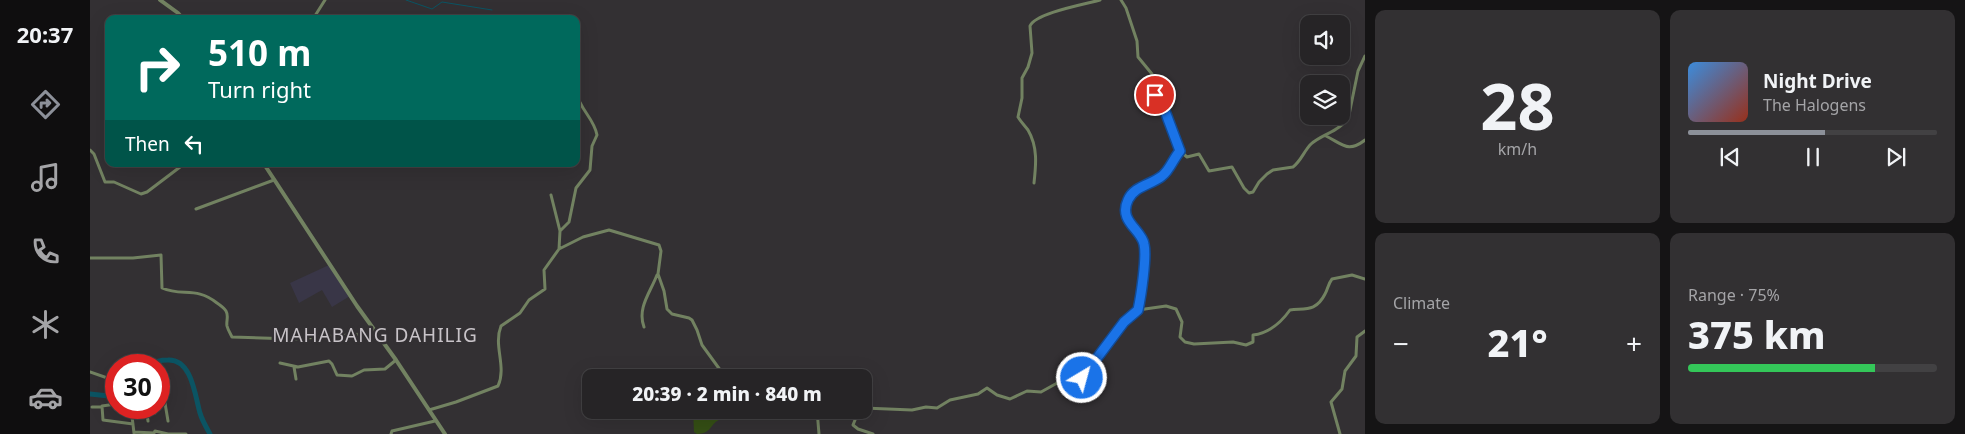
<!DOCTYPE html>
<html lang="en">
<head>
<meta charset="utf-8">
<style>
  body { margin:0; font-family:"Noto Sans",sans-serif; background:#323032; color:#f1f3f6; height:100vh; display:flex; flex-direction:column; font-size:19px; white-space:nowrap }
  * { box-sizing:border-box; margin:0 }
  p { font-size:16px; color:#a4a4a7 }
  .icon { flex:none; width:28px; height:28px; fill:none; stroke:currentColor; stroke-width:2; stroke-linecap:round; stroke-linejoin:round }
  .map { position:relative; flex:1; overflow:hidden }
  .side { display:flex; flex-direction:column; gap:10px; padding:10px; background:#151415; width:600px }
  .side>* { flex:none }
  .top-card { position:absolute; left:15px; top:15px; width:475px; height:152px; border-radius:10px; box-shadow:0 5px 20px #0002,0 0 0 1px #424143; background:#00695c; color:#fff; overflow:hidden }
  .controls { position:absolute; left:1210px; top:15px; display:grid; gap:10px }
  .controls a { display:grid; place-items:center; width:50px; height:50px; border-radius:10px; background:#262426; box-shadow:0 5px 20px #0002,0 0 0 1px #424143; font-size:25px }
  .speed { position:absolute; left:15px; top:354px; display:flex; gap:10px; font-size:25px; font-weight:700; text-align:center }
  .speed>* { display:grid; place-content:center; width:65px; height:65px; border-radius:50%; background:#262426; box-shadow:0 5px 20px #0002,0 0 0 1px #424143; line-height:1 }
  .speed .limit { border:8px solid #d22; background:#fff; color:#111 }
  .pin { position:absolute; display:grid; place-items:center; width:42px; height:42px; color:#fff; margin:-21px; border:2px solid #fff; border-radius:50%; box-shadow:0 1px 5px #0007 }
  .me { position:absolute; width:55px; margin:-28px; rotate:37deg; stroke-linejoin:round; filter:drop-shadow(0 0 4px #0008) }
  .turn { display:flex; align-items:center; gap:18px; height:105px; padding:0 20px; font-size:22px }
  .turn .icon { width:65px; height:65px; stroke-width:2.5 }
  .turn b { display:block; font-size:35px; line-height:42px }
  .then { display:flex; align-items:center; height:48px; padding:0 20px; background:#0003; gap:10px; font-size:19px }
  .big { font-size:38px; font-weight:800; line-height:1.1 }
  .side .tile { flex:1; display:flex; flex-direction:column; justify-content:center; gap:8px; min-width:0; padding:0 18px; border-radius:10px; background:#323032 }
  .side .dial { align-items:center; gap:0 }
  .dial b { font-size:65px; line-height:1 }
  .song { display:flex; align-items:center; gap:15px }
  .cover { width:60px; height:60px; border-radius:8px; background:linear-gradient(135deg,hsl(210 70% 55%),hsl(10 70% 35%)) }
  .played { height:5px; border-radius:2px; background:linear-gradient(90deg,#8c9099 55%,#424143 55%) }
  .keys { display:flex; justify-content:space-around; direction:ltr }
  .heat { display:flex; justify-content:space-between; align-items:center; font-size:28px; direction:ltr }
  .charge { height:8px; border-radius:4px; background:linear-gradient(90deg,#34c759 75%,#424143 0) }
  .side .tiles { flex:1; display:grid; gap:10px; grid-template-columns:repeat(2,1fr) }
  .trip { position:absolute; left:492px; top:369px; width:290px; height:50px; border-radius:10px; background:#262426; box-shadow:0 5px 20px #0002,0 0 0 1px #424143; font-weight:800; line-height:50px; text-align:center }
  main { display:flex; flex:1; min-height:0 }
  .tab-bar { display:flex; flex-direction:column; width:90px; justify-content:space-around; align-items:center; background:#0f0e0f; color:#a4a4a7 }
  .tab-bar .icon { width:35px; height:35px }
  .tab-bar .selected { color:#8c9099 }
  .tab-bar b { font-size:22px; color:#f1f3f6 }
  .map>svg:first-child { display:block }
  .education { fill:#393647 }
  .green { fill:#354f15 }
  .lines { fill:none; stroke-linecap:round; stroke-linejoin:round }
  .stream { stroke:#0b5463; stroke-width:1 }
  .river { stroke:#0b5463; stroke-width:5 }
  .minor { stroke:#728261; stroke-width:3 }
  .tertiary { stroke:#728261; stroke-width:4 }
  .route-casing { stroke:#114b97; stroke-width:12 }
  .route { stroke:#1a73e8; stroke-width:9 }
  .labels { text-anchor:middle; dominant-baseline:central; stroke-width:5; stroke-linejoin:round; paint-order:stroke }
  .quarter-label { font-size:19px; letter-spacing:1px; fill:#c8c3c8; stroke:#333033 }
</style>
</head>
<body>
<main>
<nav class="tab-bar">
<b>20:37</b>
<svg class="icon selected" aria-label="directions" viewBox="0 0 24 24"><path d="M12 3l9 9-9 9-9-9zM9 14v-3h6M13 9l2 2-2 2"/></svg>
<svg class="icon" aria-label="music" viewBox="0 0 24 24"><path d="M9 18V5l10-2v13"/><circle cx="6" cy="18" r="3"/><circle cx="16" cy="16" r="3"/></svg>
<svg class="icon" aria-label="phone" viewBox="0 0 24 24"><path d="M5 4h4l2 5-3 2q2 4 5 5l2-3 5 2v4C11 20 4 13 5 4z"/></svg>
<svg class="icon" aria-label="climate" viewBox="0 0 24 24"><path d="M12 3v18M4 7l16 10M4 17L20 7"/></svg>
<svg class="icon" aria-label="car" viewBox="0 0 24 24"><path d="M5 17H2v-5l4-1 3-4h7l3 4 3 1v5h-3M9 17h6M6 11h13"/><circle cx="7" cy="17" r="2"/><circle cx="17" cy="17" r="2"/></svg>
</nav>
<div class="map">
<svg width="1275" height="434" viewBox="0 0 1275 434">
  <rect width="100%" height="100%" fill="#333033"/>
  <path class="education" d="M239,265l21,31 -18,11 -10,-17 -23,13 -9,-20z"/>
  <path class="green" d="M603,410l11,2 2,-2h34c-7,5 -15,7 -23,11 -8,6 -6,12 -20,13l-3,-2z"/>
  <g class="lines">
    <path class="stream" d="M316,0l26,9 10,-7 50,8"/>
    <path class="river" d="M60,365c5,-4 11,-5 18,-5 24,-1 27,36 32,53 2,7 6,14 10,21
      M0,394l19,2 7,-2"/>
    <path class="minor" d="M1031,0l5,8 11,33 1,16 14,17 3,21 10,16 15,40 7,6 12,-3 10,17 23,-4 12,21 5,5 4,-1 6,-10 8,-8 6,-4 20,-3c8,-6 11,-16 18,-23 12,-11 30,-12 38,-29l9,-44 7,-15
      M223,19l12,-19
      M1236,136c18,9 22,17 39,4
      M0,150l4,4 11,28h9l27,12 6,-2 37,-28
      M944,183c2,-18 4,-36 -6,-53 -3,-4 -7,-8 -10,-13l4,-19v-20l6,-11 4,-14 -2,-27c5,-13 56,-22 70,-26
      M461,195l9,36
      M106,209l78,-29
      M469,249l24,-12 26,-7 50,15 2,6 -3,23 6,17 3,18 5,5 17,4 3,2 5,10 5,15 24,33
      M0,258h43l28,-3 1,33c20,9 34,-2 55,15 3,2 7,5 9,8 3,5 0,10 1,15 1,4 3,7 5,11l61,2 83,-6
      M1048,310l28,-4 10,3 6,13 -2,15 5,5 9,2 39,-2 13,3 7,-3v-7c16,-2 27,-11 37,-25 15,-2 26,2 35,-16 3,-5 3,-10 7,-15l20,-4 13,4
      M554,327c-7,-19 6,-34 13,-52
      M190,363l18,4 31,-6 3,3 5,11 15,1 12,-6 21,-1 11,-9
      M204,367l2,12
      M0,372l26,9
      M69,399l6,4 3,18
      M26,404l-14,2 1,14 30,4
      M2,407h9
      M41,408l3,25
      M56,408l2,13
      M774,408l48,2 14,-3 11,1 13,-8 28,-6 9,-6 10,7 13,4 17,-8 14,1 18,-10 21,-2 44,-58 14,-12c3,-14 9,-53 6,-66 -3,-14 -26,-23 -16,-44 6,-14 23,-15 34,-24 8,-7 11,-17 18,-25
      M339,410l27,-8 42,-16c9,-20 -5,-40 3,-60l19,-13 9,-13 16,-11 -1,-19 15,-21 1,-18 9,-9 7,-34 14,-18 2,-24 5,-11c-3,-17 -18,-26 -21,-44
      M727,410l2,24
      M769,410l-6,15 5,4 15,5
      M57,413h8
      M44,432l20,1 1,-2 13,3h18
      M301,434l1,-3 43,-10
      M1250,434l-9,-32 11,-13 3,-18 11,-15 1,-19 8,-6"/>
    <path class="tertiary" d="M70,0l18,13 5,6
      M174,164l93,142 39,54 49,74"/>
  </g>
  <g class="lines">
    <g class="route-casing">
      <path id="route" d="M992,378l42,-56 14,-12c3,-14 9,-53 6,-66 -3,-15 -26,-23 -16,-44 6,-14 23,-15 34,-24 8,-6 11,-17 18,-25l-15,-40 -10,-16"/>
    </g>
    <use href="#route" class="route"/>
  </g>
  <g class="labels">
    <g class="quarter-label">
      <text x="285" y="335">MAHABANG DAHILIG</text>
    </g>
  </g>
</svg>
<div class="controls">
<a><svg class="icon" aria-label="sound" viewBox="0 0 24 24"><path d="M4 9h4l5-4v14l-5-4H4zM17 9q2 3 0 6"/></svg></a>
<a><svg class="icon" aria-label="layers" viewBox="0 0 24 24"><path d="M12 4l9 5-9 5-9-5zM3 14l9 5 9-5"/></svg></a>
</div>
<div class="speed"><div class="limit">30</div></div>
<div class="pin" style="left:1065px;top:95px;background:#d93025"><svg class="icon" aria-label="arrive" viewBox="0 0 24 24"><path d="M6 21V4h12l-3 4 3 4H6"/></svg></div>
<svg class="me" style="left:992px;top:378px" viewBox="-20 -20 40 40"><circle r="17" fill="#1a73e8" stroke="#fff" stroke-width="3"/><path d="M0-11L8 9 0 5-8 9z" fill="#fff"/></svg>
<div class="trip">20:39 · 2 min · 840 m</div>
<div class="top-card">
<div class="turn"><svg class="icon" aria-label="right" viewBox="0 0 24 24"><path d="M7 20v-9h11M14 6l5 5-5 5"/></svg><div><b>510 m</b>Turn right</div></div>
<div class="then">Then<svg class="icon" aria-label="left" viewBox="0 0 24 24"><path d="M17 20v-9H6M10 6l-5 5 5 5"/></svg></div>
</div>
</div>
<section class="side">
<div class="tiles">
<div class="tile dial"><b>28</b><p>km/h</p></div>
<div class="tile">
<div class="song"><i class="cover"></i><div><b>Night Drive</b><p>The Halogens</p></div></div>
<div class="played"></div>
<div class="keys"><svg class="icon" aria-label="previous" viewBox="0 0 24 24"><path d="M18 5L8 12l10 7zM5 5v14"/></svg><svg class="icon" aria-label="pause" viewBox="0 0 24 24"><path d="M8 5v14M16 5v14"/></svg><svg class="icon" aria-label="next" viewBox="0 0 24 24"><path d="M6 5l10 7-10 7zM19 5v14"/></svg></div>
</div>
<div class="tile"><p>Climate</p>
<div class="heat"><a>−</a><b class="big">21°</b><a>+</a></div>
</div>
<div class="tile"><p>Range · 75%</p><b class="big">375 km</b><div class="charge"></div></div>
</div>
</section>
</main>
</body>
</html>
